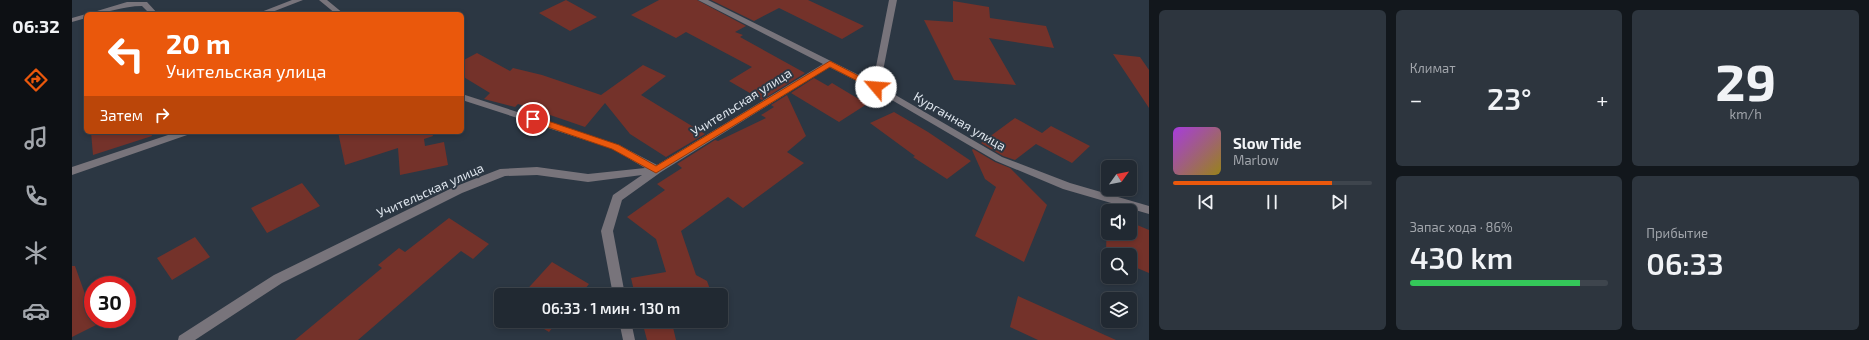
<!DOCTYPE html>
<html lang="ru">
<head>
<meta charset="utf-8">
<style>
  body { margin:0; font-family:"Exo 2",sans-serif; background:#2d353e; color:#f1f3f6; height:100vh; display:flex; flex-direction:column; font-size:15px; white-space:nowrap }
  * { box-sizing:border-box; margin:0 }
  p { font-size:13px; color:#a2a6ac }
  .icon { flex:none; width:22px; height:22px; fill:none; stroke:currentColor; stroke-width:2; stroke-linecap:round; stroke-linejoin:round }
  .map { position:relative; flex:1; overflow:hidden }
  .drawer { display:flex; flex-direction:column; gap:10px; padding:10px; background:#12171c; width:720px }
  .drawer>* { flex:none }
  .guide { position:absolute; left:12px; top:12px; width:380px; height:122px; border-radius:6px; box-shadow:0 2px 6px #0003,0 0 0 1px #3e454d; background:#ea580c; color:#fff; overflow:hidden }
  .needle { width:26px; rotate:57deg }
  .tools { position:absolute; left:1029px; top:160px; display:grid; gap:8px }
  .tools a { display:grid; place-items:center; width:36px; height:36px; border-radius:6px; background:#212932; box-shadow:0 2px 6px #0003,0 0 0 1px #3e454d; font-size:20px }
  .speed { position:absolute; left:12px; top:276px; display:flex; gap:8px; font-size:20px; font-weight:700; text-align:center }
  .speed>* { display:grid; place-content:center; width:52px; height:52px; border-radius:50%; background:#212932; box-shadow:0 2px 6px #0003,0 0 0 1px #3e454d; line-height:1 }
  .speed .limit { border:6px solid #d22; background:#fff; color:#111 }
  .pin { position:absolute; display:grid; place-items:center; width:34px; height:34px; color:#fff; margin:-17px; border:2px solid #fff; border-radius:50%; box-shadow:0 1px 4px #0007 }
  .me { position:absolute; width:44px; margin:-22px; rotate:297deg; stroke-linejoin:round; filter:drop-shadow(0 0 3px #0008) }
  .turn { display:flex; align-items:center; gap:14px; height:84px; padding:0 16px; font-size:18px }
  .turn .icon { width:52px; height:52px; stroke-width:2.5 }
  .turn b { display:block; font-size:28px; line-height:34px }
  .then { display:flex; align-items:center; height:38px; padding:0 16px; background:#0003; gap:8px; font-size:15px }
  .big { font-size:30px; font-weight:600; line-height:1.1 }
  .drawer .card { flex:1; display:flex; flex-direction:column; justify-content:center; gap:6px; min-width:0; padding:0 14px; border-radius:6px; background:#2d353e }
  .drawer .dial { align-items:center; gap:0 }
  .dial b { font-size:52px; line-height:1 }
  .song { display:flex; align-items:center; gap:12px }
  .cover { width:48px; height:48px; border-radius:6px; background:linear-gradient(135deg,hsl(280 70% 55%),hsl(50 70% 35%)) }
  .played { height:4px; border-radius:2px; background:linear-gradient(90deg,#ea580c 80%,#3e454d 80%) }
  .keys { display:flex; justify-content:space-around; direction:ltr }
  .heat { display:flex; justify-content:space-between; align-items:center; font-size:22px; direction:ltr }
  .charge { height:6px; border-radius:3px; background:linear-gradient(90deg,#34c759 86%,#3e454d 0) }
  .drawer .tiles { flex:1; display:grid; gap:10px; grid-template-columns:repeat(3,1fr) }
  .card:first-child { grid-row:span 2 }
  .trip { position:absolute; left:422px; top:288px; width:234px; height:40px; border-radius:6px; background:#212932; box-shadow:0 2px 6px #0003,0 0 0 1px #3e454d; font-weight:600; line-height:40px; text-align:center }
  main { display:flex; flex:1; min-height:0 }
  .tabs { display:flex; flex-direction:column; width:72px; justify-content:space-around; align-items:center; background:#0d1014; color:#a2a6ac }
  .tabs .icon { width:28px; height:28px }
  .tabs .on { color:#ea580c }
  .tabs b { font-size:18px; color:#f1f3f6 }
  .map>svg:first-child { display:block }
  .building { fill:#74322a }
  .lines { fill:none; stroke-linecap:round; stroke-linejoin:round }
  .minor { fill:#78747b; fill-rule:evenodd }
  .route { fill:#ea580c; stroke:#983908 }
  .labels { text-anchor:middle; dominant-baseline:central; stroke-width:4; stroke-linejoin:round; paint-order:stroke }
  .street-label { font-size:13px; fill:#dfe6ee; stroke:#2c3743 }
</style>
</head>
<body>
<main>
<nav class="tabs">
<b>06:32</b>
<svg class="icon on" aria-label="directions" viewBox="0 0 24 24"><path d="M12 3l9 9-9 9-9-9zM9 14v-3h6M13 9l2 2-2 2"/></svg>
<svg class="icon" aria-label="music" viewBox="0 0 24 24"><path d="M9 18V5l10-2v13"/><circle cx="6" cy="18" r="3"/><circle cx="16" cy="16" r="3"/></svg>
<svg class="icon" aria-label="phone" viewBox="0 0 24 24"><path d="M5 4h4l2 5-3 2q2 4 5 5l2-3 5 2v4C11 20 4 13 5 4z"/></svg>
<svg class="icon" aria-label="climate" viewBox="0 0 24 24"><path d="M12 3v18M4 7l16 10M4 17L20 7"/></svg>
<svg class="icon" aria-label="car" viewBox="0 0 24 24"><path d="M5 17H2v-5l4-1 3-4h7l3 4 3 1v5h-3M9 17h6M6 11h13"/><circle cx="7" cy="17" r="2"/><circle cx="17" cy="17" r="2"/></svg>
</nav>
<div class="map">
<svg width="1077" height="340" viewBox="0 0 1077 340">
  <rect width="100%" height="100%" fill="#2c3743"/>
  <path class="building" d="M494,0l31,17 -27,14 -31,-18z
    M587,0h38l49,26 -11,6 8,3 -3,2 65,36 -43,27 -33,-19 23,-14 -66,-35 -10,6 -45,-23z
    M639,0h97l56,26 -22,13 -63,-31 -25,13z
    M881,1l36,6 1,11 56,8 8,22 -65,-10 27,47 -62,-5 -30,-60 29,2z
    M405,53l33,18 3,-3 29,7 59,20 42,-30 23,11 -25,19 64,39 -39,23 -36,-23 -25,-31 -20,24 -67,-23 -3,3 -31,-8 6,-6 -28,-17v-15z
    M1041,54l27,3 9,13v38z
    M742,78l14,8 4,-3 35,21 -28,18 -48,-29z
    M715,95l19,41 -19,16 17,11 -61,45 -15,-11 -47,34 15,44 11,6 5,14h-77l-4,-17 35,-6 -10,-33 -29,-22 38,-27 -8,-6 25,-16 -5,-4 38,-24 3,1 48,-23 -5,-3 13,-8 -3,-2z
    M822,112l34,20 43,29 -24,18 -34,-22 2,-1 -45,-33z
    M943,118l27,15 9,-7 39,20 -18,17 -36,-19 -21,16 -12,-4 -22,-13z
    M19,132h60l1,4 -59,19z
    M266,132h94l1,4 -9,3 1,7 19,-4 4,23 -48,10 -2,-27 -53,17z
    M901,149l22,13 15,6 37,37 -23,57 -49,-26 21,-49 -11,-8 -13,-29z
    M230,183l18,23 -53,27 -16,-25z
    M1035,213l1,20h22v-11l19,8v43l-19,-8v-10h-24z
    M377,218l40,26 -16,15 -12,-8 -103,89h-63l87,-72 -4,-3 21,-17 6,4z
    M123,237l15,20 -38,23 -15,-22z
    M480,262l37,22 -9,11h-58z
    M0,266h3l21,59 -24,12z
    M946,296l98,44h-78l-28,-13z
    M459,321h27l-9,11z
    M570,321h42l-12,2 4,17h-29z"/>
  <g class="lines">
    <path class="minor" d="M220,0h11l-36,14h-11z
      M247,0h8l17,14h-8z
      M626,0h10l165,82 16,-82h8l-17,86 122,71 68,26 79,23v8l-86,-25 -67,-28 -123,-72 -44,-22 -168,105 -39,28 -9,31 12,64h-12l-12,-64 12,-36 29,-20 -54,7 -51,-7 -32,1 -43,17 -180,90 -87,57h-17l1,-4 95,-61 180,-88 46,-18 37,-2 51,7 57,-6 -32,-19 -151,-49v-6l157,51 38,20 166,-101z
      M55,2h20l11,12h-8l-8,-8c-19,0 -36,8 -55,8z
      M14,14v4l-14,4v-4z
      M105,132h15l-2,2 -118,41v-8z
      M547,321h12l4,19h-12z"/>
  </g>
  <path class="route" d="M758,61l50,26 -4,3 -3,-1 -43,-22 -174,106 -44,-24 -82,-28 -1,-2 4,-3 3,1 83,28 37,21z"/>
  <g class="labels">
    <g class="street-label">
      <text transform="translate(669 102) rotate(-32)">Учительская улица</text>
      <text transform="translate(888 121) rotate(30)">Курганная улица</text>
      <text transform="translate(358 190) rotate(-24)">Учительская улица</text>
    </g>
  </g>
</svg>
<div class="tools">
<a><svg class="needle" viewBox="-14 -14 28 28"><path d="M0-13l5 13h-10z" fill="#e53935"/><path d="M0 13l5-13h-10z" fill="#a2a6ac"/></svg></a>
<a><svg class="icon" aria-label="sound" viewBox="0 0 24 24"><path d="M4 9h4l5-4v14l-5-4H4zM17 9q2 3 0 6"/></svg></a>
<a><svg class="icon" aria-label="search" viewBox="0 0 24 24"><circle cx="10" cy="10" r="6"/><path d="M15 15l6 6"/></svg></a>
<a><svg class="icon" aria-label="layers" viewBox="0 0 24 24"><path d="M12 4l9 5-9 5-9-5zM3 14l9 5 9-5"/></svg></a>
</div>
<div class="speed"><div class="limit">30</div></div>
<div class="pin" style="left:461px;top:119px;background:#d93025"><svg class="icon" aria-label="arrive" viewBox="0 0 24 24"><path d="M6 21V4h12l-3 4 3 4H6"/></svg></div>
<svg class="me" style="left:804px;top:87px" viewBox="-20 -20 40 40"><circle r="19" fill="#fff"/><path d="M0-13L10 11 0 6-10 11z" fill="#ea580c"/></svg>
<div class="trip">06:33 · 1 мин · 130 m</div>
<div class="guide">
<div class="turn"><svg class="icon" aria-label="left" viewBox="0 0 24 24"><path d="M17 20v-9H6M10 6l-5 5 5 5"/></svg><div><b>20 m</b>Учительская улица</div></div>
<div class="then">Затем<svg class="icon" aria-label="right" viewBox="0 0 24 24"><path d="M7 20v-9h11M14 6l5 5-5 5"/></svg></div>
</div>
</div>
<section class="drawer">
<div class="tiles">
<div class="card">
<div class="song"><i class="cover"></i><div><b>Slow Tide</b><p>Marlow</p></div></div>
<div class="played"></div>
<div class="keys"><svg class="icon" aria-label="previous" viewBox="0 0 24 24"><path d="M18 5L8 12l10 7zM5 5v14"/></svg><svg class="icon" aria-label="pause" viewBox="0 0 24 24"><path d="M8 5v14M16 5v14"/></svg><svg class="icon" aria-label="next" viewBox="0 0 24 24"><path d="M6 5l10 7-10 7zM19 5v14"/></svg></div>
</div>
<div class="card"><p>Климат</p>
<div class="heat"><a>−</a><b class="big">23°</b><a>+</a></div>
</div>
<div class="card dial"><b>29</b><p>km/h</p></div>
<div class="card"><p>Запас хода · 86%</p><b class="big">430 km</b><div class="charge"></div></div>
<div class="card"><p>Прибытие</p><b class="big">06:33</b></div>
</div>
</section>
</main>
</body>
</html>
